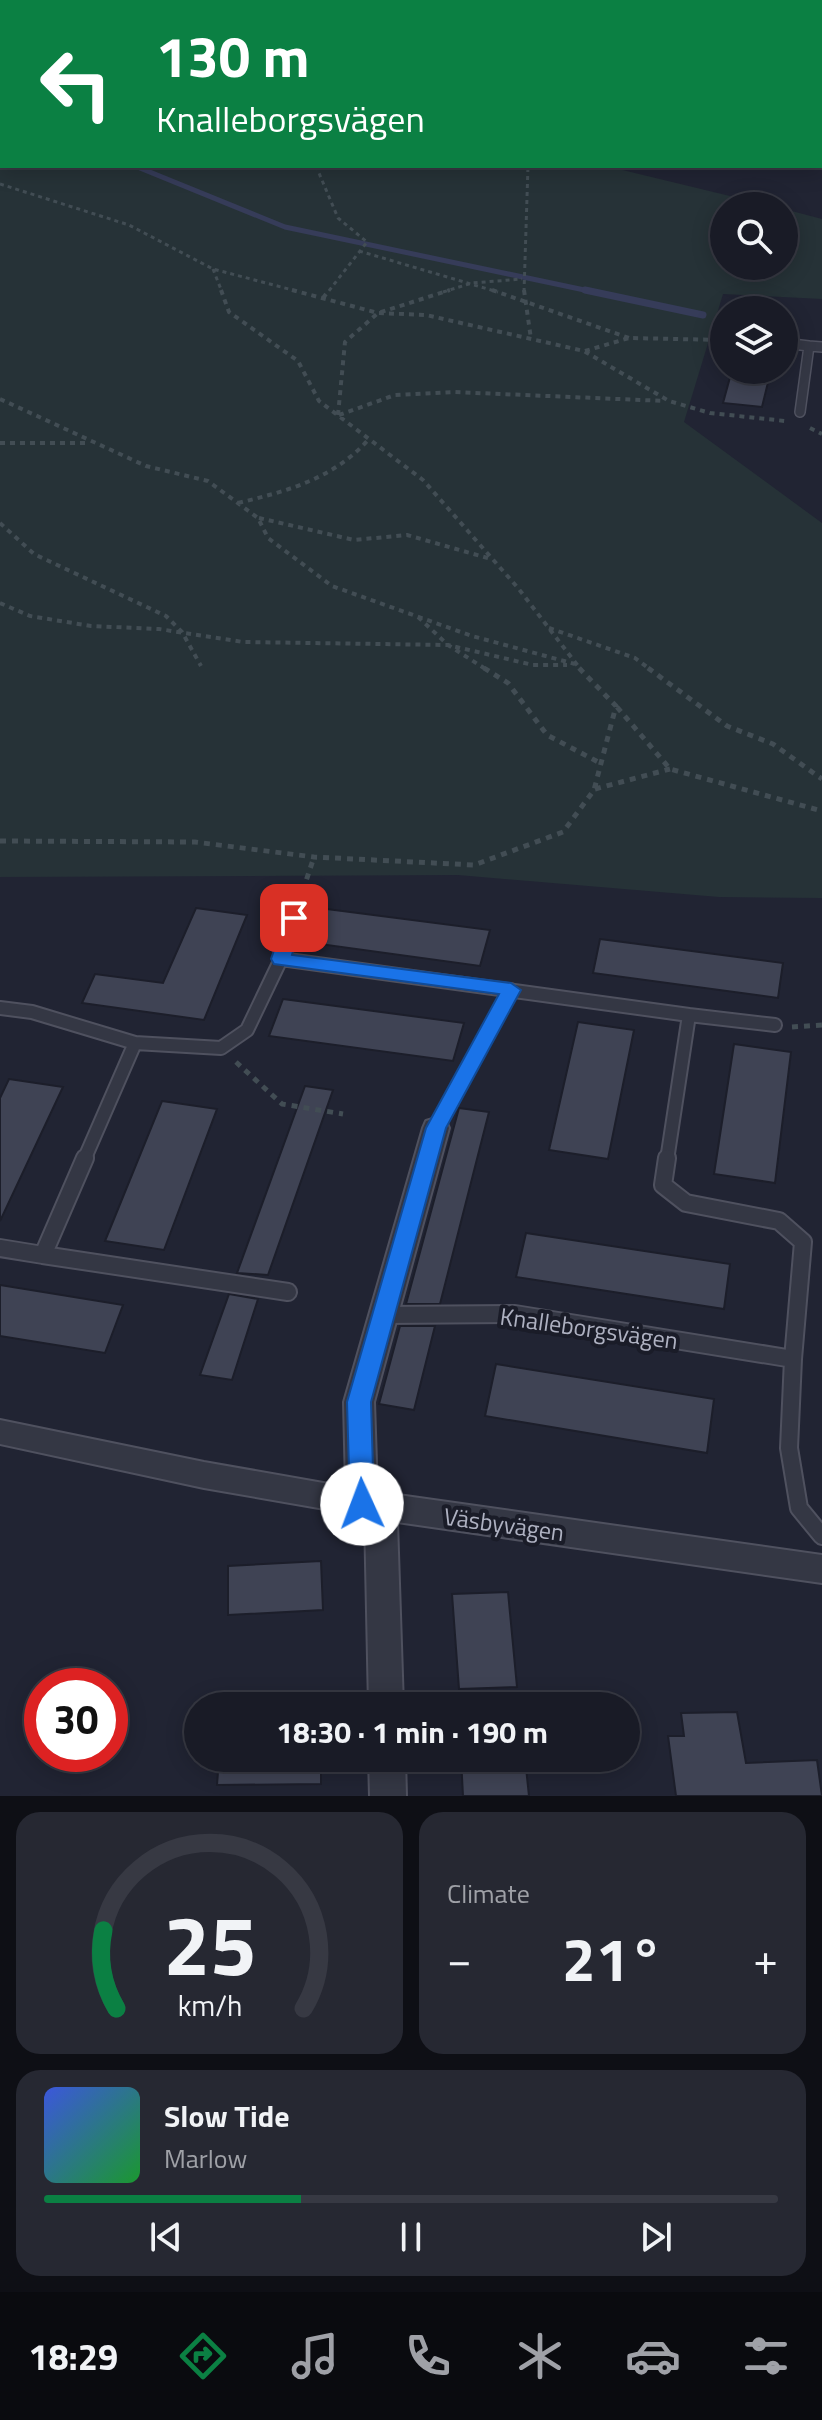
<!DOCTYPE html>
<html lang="en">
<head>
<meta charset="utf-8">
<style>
  body { margin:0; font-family:"Titillium Web",sans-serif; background:#262832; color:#f1f3f6; height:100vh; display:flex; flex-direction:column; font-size:30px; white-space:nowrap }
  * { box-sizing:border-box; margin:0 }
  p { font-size:26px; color:#9fa1a7 }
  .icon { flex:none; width:44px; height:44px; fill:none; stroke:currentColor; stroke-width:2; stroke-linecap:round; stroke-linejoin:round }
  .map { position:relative; height:1796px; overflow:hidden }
  .sheet { display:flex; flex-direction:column; gap:16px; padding:16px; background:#0e0f15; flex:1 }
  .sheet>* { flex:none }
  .guide { position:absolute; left:0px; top:0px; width:822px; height:168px; box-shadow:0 4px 20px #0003,0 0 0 2px #373943; background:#0b8043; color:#fff; overflow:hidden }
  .tools { position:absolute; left:710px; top:192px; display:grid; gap:16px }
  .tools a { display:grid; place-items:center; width:88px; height:88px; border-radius:50%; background:#191b26; box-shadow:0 4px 20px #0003,0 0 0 2px #373943; font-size:40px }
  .speed { position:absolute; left:24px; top:1668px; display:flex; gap:16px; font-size:40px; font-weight:700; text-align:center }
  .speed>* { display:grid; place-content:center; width:104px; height:104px; border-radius:50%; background:#191b26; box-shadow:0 4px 20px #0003,0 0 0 2px #373943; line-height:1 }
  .speed .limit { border:12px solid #d22; background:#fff; color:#111 }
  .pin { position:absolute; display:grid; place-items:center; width:68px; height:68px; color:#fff; margin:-34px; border-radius:16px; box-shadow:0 4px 12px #0006 }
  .me { position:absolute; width:88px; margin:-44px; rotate:358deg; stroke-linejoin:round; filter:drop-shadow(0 0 6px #0008) }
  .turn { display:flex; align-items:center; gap:28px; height:168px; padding:0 24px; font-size:36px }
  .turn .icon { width:104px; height:104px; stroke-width:2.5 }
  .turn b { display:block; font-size:56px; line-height:68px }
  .big { font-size:60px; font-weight:700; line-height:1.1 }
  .sheet .widget { flex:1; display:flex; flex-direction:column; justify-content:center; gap:12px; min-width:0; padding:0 28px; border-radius:24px; background:#262832 }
  .sheet .dial { align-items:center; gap:0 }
  .dial svg { height:208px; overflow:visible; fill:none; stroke:#373943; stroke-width:7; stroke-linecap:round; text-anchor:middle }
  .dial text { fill:#f1f3f6; stroke:none }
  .song { display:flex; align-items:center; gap:24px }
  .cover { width:96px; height:96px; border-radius:12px; background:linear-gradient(135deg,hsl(230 70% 55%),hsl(130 70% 35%)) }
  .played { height:8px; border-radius:4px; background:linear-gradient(90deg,#0b8043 35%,#373943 35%) }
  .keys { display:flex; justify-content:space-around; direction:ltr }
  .heat { display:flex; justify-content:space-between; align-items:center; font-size:44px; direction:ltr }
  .sheet .tiles { flex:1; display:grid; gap:16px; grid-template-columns:1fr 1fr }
  .widget:last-child { grid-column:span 2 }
  .trip { position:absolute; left:184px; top:1692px; width:456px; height:80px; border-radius:40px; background:#191b26; box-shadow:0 4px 20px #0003,0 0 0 2px #373943; font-weight:700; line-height:80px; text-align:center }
  .dock { display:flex; height:128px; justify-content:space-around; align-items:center; background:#0a0b0f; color:#9fa1a7 }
  .dock .icon { width:56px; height:56px }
  .dock .on { color:#0b8043 }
  .dock b { font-size:36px; color:#f1f3f6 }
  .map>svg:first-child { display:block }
  .green { fill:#263237 }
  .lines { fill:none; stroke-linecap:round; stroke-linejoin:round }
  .stream-far1 { stroke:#363c59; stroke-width:5 }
  .stream { stroke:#363c59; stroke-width:7 }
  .building { fill:#3f4354; stroke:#1c1e2a; stroke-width:2 }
  .lane-far2-casing { stroke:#4f515f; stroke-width:12 }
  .lane-far1-casing { stroke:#4f515f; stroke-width:16 }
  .lane-casing { stroke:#4f515f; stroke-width:20 }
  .street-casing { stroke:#4f515f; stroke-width:4 }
  .path-far2 { stroke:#424d54; stroke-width:3; stroke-dasharray:4 4; stroke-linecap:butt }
  .path-far1 { stroke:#424d54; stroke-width:4; stroke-dasharray:5 5; stroke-linecap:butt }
  .path { stroke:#424d54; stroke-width:5; stroke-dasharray:6 6; stroke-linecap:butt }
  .lane-far2 { stroke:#343744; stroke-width:9 }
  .lane-far1 { stroke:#343744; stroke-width:12 }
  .lane { stroke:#343744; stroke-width:16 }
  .street { fill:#343744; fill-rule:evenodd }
  .route { fill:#1a73e8; stroke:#114b97; stroke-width:2 }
  .labels { text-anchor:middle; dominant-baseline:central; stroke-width:8; stroke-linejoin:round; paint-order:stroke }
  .near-street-label { font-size:24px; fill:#aeb1c1; stroke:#1a1c28 }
</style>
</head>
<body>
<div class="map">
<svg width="822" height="1796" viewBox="0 0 822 1796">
  <rect width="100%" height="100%" fill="#212433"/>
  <path class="green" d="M0,0l43,2h-41v164h604l165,40h-47v60h60v-57l38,10v80l-99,-5 -39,128 138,101v375l-103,-1 -261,-22 -458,2z"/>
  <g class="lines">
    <path class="stream-far1" d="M135,166l150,61 309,65"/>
    <path class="stream" d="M585,290l118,25"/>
  </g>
  <path class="building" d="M732,370h39l-9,37 -39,-4z
    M196,908l51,7 -43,105 -122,-17 13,-29 68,9z
    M319,908l171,22 -10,36 -175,-24z
    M600,939l183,24 -5,35 -185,-25z
    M283,999l181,24 -11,38 -184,-25z
    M578,1022l56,8 -26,129 -59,-9z
    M734,1044l57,8 -16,131 -61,-9z
    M9,1079l54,8 -63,134v-123z
    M305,1086l28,4 -65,185 -31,-2z
    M162,1101l55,8 -53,141 -59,-9z
    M459,1108l30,4 -49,192h-34z
    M526,1233l204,31 -6,45 -208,-32z
    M0,1285l123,20 -18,48 -105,-17z
    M229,1294l29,5 -26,81 -32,-5z
    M400,1326h35l-21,84 -35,-6z
    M496,1364l218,35 -7,54 -222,-37z
    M321,1561l2,49 -95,5v-49z
    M508,1592l9,95 -58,2 -7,-95z
    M737,1712l9,51 71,-3 5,36h-146l-8,-60h16l-3,-23z
    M219,1758h102v26l-104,1z
    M461,1758h64l4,38h-66z"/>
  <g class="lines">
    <g class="lane-far2-casing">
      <path id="lane-far2" d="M784,343l25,3
        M800,412l9,-66 13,1"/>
    </g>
    <g class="lane-far1-casing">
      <path id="lane-far1" d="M281,959l13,-41
        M0,1008l32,4 103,31 86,5 26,-18 34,-71 408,56 -22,145
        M689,1015l86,10
        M436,1128l75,-138
        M84,1160l51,-117"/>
    </g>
    <g class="lane-casing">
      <path id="lane" d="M0,1248l43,7 42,-97
        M43,1255l245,37
        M383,1315l132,-1 278,45 10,-117 -24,-21 -93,-18 -23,-18 4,-27
        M793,1359l-4,89 10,60 23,28"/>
    </g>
    <g class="street-casing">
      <path id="street" d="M147,0h20l1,2h-20z
        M820,73h2v8h-2z
        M820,157h2v8h-2z
        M436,1118l10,3 3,7 -75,274 3,90 445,63v28l-425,-61 6,184h-34l-4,-190 -161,-28 -204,-44v-24l204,42 142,25 -2,-85 79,-274 3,-7z
        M369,1758h36l1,38h-36z"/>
    </g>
    <path class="path-far2" d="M762,0l27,2
      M45,2l8,-2
      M316,166l22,52 29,24 -39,50
      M0,184l129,41 84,44 87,23
      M359,251l139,41
      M213,269l9,23
      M443,292l29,-9 50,-4
      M524,292l4,-126"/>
    <path class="path-far1" d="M221,290l8,22 69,49 21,40 104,79 95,108 63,82
      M292,290l86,23 48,2 158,36 85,50 41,12 75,8
      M492,290l137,48
      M524,290l7,49
      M323,298l6,-8
      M585,351l44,-13 95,2
      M0,399l146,67 62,15 50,37 10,20 64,48 140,50 103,28
      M338,415l7,-73 33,-29 72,-23
      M339,415l56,-20 59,-3 211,9
      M810,428l12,6
      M0,443h88
      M238,503c49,-12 95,-24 130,-63
      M259,518l95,22 53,-5 84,24
      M0,523l34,31 132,62 16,16 19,34
      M0,603l30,13 61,10 68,3 84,13 205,3 85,20h34
      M418,617l30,28 39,25
      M549,628l86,30 16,12"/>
    <path class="path" d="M484,668l24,15 39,52 55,29
      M648,668l79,58 46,18 49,35
      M617,707l53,62 152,42
      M595,789l75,-20
      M0,841l195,1 119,15 160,8 89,-33 31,-42 22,-84 -37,-38
      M299,902l15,-45
      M792,1027l30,-2
      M236,1062l46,42 61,10"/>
    <use href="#lane-far2" class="lane-far2"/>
    <use href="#lane-far1" class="lane-far1"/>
    <use href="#lane" class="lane"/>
    <use href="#street" class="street"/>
  </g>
  <path class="route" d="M294,912l9,6 -11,37 219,28 10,7 -75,138 -75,274 3,102 -3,7 -9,3 -8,-3 -4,-7 -3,-102 79,-274 73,-134 -225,-30 -3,-5 14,-41z"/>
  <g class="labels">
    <g class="near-street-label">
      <text transform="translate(589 1328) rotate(8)">Knalleborgsvägen</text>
      <text transform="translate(504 1524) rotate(8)">Väsbyvägen</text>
    </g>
  </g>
</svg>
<div class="tools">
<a><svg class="icon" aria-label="search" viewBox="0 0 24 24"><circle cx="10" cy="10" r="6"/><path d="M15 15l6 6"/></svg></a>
<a><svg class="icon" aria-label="layers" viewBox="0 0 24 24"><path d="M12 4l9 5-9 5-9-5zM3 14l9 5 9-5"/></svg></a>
</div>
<div class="speed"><div class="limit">30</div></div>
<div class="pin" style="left:294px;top:918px;background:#d93025"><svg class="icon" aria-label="arrive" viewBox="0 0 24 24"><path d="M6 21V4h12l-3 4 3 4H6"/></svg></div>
<svg class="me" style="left:362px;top:1504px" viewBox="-20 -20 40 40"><circle r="19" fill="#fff"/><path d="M0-13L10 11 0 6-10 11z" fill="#1a73e8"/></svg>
<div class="trip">18:30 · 1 min · 190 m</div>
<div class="guide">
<div class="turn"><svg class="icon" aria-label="left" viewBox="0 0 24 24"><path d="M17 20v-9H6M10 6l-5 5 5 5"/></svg><div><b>130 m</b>Knalleborgsvägen</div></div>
</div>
</div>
<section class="sheet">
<div class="tiles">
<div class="widget dial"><svg viewBox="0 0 100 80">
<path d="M14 69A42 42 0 1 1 86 69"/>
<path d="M14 69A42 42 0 0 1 9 39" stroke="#0b8043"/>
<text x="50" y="56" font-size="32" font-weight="700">25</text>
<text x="50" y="72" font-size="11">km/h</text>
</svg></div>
<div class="widget"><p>Climate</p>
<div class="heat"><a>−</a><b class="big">21°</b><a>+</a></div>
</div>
<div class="widget">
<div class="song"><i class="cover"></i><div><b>Slow Tide</b><p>Marlow</p></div></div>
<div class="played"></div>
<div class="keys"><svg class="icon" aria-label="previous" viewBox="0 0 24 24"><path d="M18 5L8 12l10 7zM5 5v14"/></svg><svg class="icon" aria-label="pause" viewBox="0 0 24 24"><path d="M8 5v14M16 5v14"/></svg><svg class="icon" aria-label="next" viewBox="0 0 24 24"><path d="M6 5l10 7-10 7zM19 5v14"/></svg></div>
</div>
</div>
</section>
<nav class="dock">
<b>18:29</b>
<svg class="icon on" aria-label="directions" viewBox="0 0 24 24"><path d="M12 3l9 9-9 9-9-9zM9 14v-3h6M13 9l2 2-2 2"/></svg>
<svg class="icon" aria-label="music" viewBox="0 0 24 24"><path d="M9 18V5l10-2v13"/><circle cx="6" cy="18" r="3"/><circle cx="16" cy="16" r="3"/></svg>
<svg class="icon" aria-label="phone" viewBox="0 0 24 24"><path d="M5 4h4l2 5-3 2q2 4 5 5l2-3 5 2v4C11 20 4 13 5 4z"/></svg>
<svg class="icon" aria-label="climate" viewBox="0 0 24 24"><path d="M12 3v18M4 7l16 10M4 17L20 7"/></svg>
<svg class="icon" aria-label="car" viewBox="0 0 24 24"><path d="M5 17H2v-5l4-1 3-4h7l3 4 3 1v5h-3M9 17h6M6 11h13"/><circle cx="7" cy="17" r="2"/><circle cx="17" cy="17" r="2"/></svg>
<svg class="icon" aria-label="filters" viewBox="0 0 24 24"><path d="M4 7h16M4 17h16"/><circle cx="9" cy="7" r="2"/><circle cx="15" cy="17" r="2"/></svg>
</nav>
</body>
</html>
